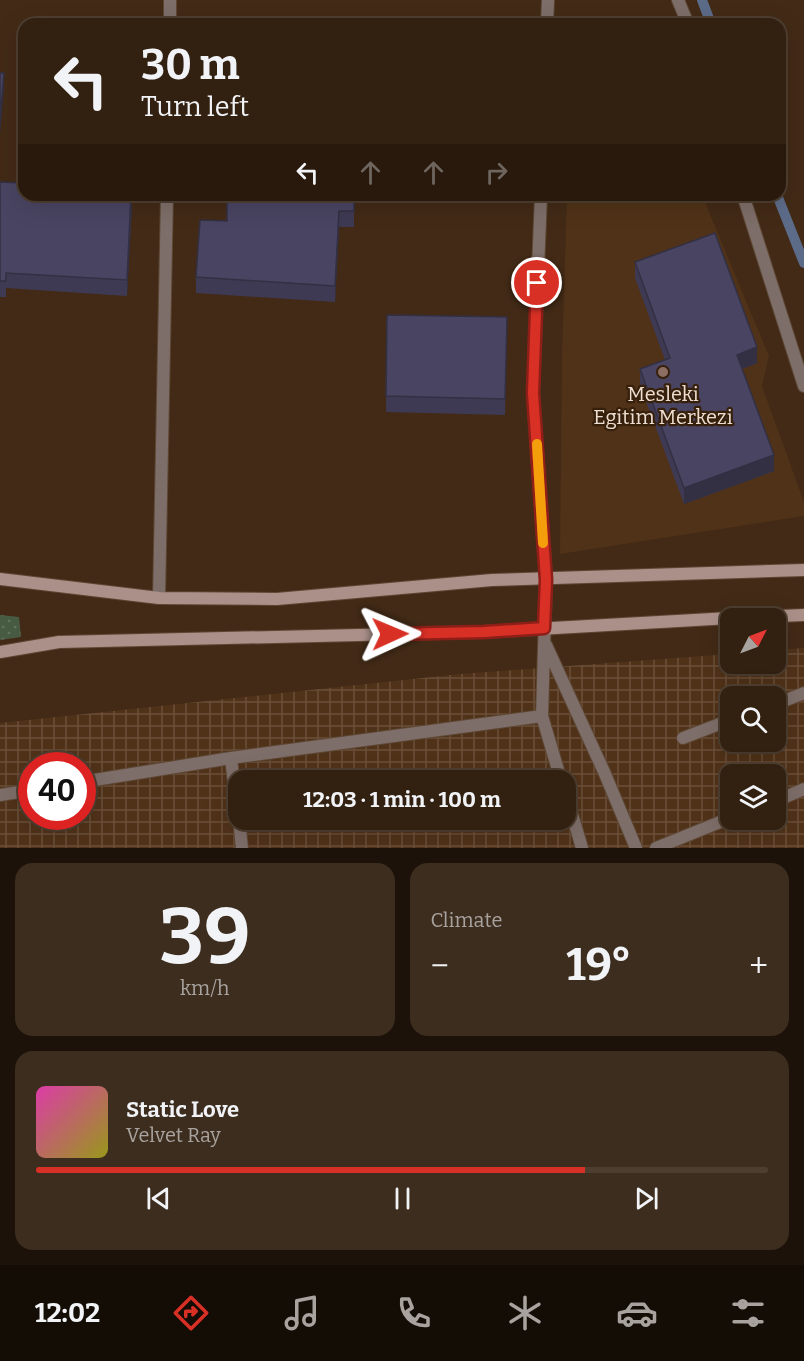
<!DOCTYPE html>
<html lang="en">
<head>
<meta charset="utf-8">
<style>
  body { margin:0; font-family:Bitter,serif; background:#3d2d1e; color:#f1f3f6; height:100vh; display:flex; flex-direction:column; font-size:22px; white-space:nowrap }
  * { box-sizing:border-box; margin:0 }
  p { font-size:20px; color:#a8a39f }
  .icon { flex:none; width:33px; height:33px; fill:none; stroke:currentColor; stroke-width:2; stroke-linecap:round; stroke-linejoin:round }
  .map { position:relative; height:848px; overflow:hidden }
  .panel { display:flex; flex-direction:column; gap:15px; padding:15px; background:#1c1209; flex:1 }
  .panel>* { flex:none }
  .guide { position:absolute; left:18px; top:18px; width:768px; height:183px; border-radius:18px; box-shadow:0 6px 24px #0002,0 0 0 2px #4d3e30; background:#322010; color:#f1f3f6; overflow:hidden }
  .needle { width:39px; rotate:48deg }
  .controls { position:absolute; left:720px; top:608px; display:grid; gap:12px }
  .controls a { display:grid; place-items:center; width:66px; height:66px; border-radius:12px; background:#322010; box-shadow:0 6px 24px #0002,0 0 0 2px #4d3e30; font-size:30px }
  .speed { position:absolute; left:18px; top:752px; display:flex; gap:12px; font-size:30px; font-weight:700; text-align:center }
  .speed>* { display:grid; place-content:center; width:78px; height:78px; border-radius:50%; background:#322010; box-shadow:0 6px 24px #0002,0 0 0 2px #4d3e30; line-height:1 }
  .speed .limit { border:9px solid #d22; background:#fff; color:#111 }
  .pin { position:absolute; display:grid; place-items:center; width:51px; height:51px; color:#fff; margin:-26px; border:3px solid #fff; border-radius:50%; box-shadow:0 2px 6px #0007 }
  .me { position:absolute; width:66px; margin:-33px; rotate:89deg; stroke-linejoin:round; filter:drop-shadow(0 0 4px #0008) }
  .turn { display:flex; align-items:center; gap:21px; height:126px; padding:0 24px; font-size:27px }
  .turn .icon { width:78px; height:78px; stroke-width:2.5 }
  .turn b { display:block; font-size:42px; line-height:51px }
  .lanes { display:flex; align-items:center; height:57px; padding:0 24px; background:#0003; justify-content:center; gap:30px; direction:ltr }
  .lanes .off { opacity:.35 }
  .big { font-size:45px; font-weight:700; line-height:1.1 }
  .panel .card { flex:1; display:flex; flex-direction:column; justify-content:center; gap:9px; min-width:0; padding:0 21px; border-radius:18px; background:#3d2d1e }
  .panel .dial { align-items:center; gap:0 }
  .dial b { font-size:78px; line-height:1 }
  .song { display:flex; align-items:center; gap:18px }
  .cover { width:72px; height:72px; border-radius:9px; background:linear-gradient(135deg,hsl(320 70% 55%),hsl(60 70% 35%)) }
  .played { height:6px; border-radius:3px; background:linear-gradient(90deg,#d93025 75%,#4d3e30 75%) }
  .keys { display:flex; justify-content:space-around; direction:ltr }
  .heat { display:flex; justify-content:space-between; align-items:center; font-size:33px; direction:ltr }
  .panel .tiles { flex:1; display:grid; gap:15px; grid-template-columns:1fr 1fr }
  .card:last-child { grid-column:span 2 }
  .trip { position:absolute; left:228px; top:770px; width:348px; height:60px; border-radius:18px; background:#322010; box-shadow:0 6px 24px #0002,0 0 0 2px #4d3e30; font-weight:700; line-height:60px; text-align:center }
  .tabs { display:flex; height:96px; justify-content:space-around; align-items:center; background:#140d06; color:#a8a39f }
  .tabs .icon { width:42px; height:42px }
  .tabs .on { color:#d93025 }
  .tabs b { font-size:27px; color:#f1f3f6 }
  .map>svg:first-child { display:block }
  .built { fill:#503218 }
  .industrial { fill:url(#industrial-grid); fill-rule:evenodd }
  .grass { fill:url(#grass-dots) }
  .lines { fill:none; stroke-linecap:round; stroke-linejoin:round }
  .stream { stroke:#5c6b88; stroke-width:10 }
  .lane-casing { stroke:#5d4734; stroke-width:14 }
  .street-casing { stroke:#5d4734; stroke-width:14 }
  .secondary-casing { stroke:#5d4734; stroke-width:14 }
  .lane { stroke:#7e6e69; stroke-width:12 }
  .street { stroke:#7e6e69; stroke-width:12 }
  .secondary { stroke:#aa9088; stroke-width:12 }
  .wall { fill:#3f3a53 }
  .shaded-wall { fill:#333044 }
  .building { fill:#494461; stroke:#333044; stroke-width:1.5 }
  .route-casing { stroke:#8d1f18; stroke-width:15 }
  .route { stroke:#d93025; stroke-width:10 }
  .slow { stroke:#f59e0b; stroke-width:10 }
  .education-dot { fill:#8d6e63; stroke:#37200b; stroke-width:2 }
  .labels { text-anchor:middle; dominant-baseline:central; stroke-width:4.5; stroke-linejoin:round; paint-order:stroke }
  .poi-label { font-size:20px; fill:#edded1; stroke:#37200b }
</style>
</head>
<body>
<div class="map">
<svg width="804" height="848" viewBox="0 0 804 848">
  <defs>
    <pattern id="industrial-grid" width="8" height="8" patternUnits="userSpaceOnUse" patternTransform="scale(1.5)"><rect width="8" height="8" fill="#503218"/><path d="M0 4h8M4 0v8" fill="none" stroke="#6a4f39"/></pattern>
    <pattern id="grass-dots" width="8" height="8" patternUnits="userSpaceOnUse" patternTransform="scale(1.5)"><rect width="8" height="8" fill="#475b43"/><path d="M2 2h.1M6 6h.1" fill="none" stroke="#62725d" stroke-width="1.8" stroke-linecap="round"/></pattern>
  </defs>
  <rect width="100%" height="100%" fill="#422a16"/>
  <path class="built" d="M567,195h135l67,161 -7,30 42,116v14l-244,38 2,-195z"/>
  <path class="industrial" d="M804,648v200h-804v-125l460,-49 270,-20v9h46v-13zM730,696h46v45h-46zM32,765h50v51h-50zM730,774h46v45h-46zM238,780h328v39h-328z"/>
  <path class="grass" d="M0,615l19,2 2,20 -21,3z"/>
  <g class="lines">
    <path class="stream" d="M702,0l9,24
      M777,195l27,68"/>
    <g class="lane-casing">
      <path id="lane" d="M776,704l28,-11
        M683,738l47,-18
        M776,801l28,-12
        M656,848l74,-30"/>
    </g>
    <g class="street-casing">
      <path id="street" d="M678,0l10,24
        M170,24v-24
        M547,24l1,-24
        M541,195l-8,198 13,187 -4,136 19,64
        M743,195l61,191
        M159,598l8,-403
        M546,645l59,129 31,74
        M231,758l7,60
        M82,782l149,-24 311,-42
        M566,794l16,54
        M0,795l32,-5
        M239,819l3,29"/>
    </g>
    <g class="secondary-casing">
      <path id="secondary" d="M0,579l159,19 118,1 215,-19 312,-10
        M736,618l68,-3
        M0,652l59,-10 425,-10 246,-14"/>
    </g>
    <use href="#lane" class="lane"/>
    <use href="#street" class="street"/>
    <use href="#secondary" class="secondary"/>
  </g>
  <path class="wall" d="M0,182l132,23 -5,91 -121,-8v9h-6z
    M354,195v32h-15l-4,75 -139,-9v-16l31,-56z
    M635,262l122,101 -15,6 32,102 -90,33 -44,-119v-16l25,-9 -30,-82z
    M387,315l120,2 -2,98 -119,-3z"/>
  <path class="shaded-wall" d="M4,73v16l-4,46v-16z
    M132,195v10l-5,91v-16z
    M339,211v16l-4,75v-16z
    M757,347v16l-20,8v-16z
    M774,455v16l-90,33v-16z"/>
  <path class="building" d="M0,73h4l-4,46z
    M0,182l24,1v12h107l-4,85 -121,-7v8h-6z
    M227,195h127v16h-15l-4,75 -139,-9 4,-57 27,1z
    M715,233l42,114 -20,8 37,100 -90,33 -44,-119 30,-11 -35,-96z
    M387,315l120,2 -2,82 -119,-3z"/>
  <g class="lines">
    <g class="route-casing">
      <path id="route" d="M390,634l94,-2 60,-4 2,-48 -13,-187 4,-110"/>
    </g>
    <use href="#route" class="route"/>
    <path class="slow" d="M537,444l6,99"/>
  </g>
  <circle class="education-dot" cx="663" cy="372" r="6"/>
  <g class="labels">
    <g class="poi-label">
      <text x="663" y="394">Mesleki<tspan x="663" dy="23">Egitim Merkezi</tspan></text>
    </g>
  </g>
</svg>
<div class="controls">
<a><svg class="needle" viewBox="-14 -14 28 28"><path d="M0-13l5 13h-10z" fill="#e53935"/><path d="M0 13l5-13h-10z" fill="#a8a39f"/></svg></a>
<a><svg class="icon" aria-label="search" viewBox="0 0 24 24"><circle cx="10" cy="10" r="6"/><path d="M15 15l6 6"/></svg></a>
<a><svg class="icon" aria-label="layers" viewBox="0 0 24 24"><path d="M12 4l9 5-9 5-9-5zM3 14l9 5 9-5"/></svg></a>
</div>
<div class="speed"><div class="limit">40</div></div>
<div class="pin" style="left:537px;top:283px;background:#d93025"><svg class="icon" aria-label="arrive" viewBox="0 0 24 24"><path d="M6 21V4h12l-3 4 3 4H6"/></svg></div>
<svg class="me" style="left:390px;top:634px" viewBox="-20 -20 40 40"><path d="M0-17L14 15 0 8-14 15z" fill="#d93025" stroke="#fff" stroke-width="4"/></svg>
<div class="trip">12:03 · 1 min · 100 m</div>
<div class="guide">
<div class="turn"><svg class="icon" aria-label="left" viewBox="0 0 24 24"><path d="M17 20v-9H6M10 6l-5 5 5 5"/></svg><div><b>30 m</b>Turn left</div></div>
<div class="lanes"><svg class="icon" aria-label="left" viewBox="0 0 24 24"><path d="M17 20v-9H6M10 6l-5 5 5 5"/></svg><svg class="icon off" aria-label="ahead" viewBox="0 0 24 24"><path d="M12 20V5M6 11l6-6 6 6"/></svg><svg class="icon off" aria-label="ahead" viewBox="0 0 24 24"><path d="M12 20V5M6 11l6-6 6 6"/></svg><svg class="icon off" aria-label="right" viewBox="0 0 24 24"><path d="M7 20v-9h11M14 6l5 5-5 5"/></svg></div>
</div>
</div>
<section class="panel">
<div class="tiles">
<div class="card dial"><b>39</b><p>km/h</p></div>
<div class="card"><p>Climate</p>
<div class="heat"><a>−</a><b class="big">19°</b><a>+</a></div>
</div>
<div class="card">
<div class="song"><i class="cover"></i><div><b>Static Love</b><p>Velvet Ray</p></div></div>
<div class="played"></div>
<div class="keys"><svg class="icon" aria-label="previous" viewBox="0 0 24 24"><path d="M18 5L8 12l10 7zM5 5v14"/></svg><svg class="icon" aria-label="pause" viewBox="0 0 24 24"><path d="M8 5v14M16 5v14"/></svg><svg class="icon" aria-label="next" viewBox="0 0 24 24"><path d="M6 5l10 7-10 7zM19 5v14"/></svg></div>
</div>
</div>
</section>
<nav class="tabs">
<b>12:02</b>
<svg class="icon on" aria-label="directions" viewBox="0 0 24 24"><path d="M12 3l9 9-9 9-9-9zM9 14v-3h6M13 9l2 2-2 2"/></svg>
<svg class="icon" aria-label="music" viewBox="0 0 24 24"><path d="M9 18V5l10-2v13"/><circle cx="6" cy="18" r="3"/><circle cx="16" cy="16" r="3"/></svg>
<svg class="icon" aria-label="phone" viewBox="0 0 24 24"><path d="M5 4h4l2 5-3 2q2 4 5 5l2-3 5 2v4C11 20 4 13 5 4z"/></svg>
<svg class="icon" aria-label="climate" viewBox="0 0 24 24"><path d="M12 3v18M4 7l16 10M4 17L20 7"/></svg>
<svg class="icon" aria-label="car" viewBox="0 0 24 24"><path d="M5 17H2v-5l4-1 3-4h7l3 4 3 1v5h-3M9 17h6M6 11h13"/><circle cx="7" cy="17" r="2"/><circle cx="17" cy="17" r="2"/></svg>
<svg class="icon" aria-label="filters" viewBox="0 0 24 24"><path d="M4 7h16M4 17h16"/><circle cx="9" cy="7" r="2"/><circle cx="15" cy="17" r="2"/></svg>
</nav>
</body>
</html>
